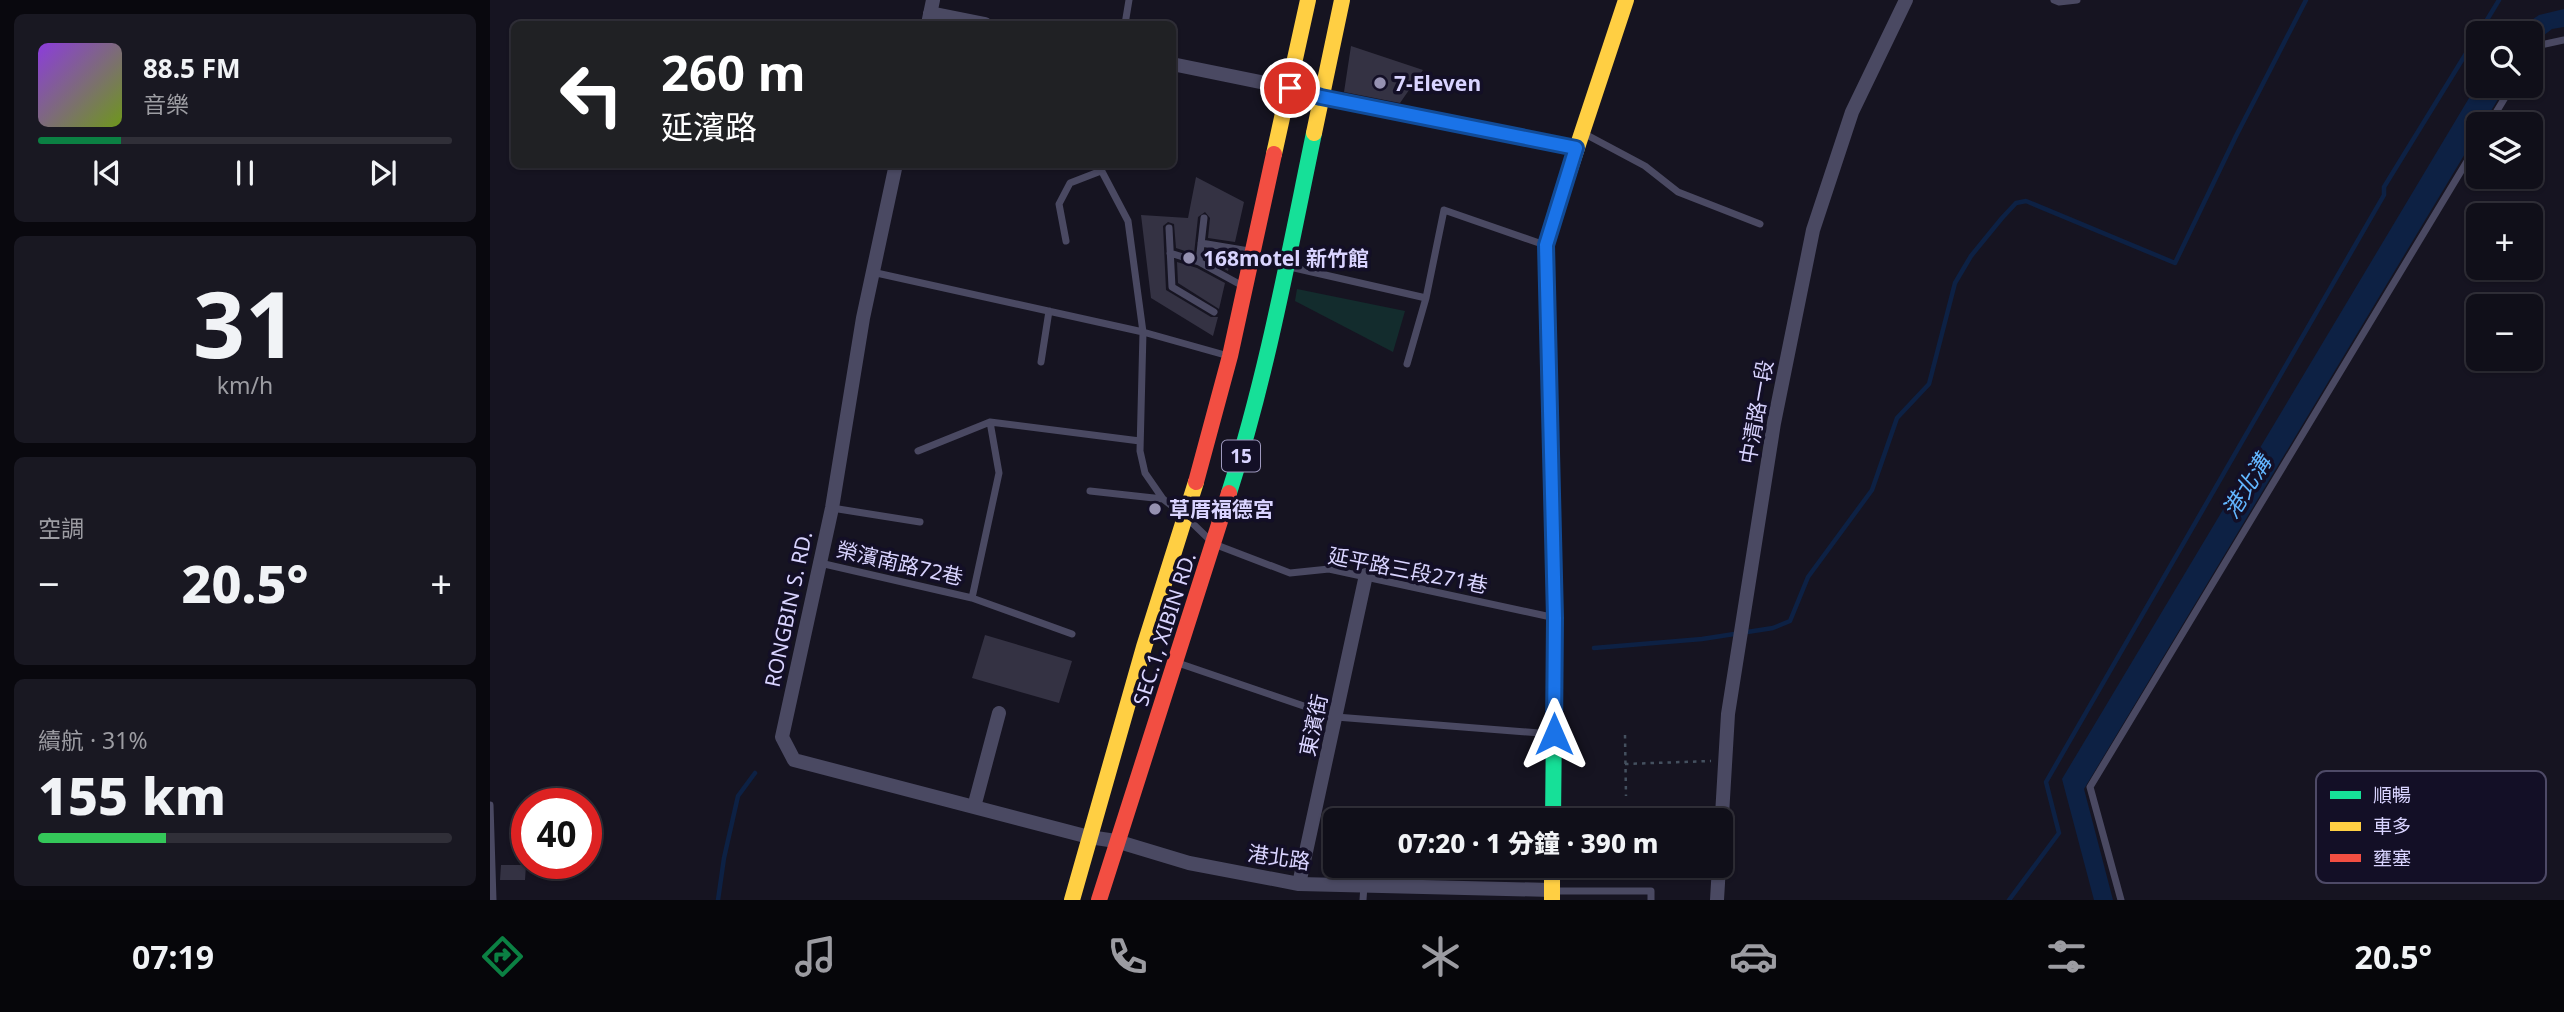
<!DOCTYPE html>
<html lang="zh-TW">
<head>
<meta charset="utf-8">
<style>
  body { margin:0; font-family:"Noto Sans","Noto Sans TC",sans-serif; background:#191822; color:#f1f3f6; height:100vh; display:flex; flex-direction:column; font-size:26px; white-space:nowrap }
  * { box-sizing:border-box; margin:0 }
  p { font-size:23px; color:#9c9ca2 }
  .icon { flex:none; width:38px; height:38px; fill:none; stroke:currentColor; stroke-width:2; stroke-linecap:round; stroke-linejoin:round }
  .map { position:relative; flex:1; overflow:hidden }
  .drawer { display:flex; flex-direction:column; gap:14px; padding:14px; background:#09080e; width:490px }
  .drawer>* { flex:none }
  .hud { position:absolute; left:21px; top:21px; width:665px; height:147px; border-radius:10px; box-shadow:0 2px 5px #0004,0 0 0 2px #302f38; background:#202124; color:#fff; overflow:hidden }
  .buttons { position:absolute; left:1976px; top:21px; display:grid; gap:14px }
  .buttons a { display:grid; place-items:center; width:77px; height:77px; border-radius:10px; background:#100f19; box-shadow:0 2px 5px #0004,0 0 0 2px #302f38; font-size:35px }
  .speed { position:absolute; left:21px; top:788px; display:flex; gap:14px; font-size:35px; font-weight:700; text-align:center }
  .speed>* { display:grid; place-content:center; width:91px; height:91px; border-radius:50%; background:#100f19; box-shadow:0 2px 5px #0004,0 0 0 2px #302f38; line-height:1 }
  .speed .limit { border:10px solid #d22; background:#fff; color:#111 }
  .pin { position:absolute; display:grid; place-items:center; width:60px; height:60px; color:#fff; margin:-30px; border:4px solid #fff; border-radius:50%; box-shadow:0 2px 7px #0007 }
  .me { position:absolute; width:77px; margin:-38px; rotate:0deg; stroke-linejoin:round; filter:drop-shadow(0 0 5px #0008) }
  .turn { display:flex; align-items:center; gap:24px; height:147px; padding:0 35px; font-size:32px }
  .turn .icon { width:91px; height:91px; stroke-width:2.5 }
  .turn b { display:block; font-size:49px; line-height:60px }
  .big { font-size:52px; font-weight:800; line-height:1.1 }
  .drawer .widget { flex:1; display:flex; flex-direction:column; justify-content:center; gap:10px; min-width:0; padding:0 24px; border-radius:10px; background:#191822 }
  .drawer .dial { align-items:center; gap:0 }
  .dial b { font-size:91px; line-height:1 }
  .song { display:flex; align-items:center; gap:21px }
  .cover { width:84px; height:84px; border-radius:10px; background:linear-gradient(135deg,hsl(270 70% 55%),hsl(80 70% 35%)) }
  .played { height:7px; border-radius:4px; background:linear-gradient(90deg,#0b8043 20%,#302f38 20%) }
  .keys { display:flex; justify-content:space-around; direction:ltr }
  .heat { display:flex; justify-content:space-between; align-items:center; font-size:38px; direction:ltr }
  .charge { height:10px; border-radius:5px; background:linear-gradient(90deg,#34c759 31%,#302f38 0) }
  .trip { position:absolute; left:833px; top:808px; width:410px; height:70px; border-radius:10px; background:#100f19; box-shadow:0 2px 5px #0004,0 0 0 2px #302f38; font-weight:800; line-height:70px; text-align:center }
  .dock { display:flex; height:112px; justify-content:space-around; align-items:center; background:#06060a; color:#9c9ca2 }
  .dock .icon { width:49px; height:49px }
  .dock .selected { color:#0b8043 }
  .dock b { font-size:32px; color:#f1f3f6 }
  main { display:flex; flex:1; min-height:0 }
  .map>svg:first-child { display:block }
  .green { fill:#132c2d }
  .water { fill:#0d2144 }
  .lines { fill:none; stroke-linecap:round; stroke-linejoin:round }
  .stream { stroke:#0d2144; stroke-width:4.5 }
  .building { fill:#343243 }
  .path { stroke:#44505f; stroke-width:2.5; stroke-dasharray:3.5 5; stroke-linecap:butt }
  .lane { stroke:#4a4962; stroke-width:7 }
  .street { stroke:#4a4962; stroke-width:14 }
  .fast { stroke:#16e098; stroke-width:16 }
  .slow { stroke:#ffcf43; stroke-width:16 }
  .jam { stroke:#f24e42; stroke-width:16 }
  .route-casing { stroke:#114b97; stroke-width:18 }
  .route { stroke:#1a73e8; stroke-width:12 }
  .poi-dot { fill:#9591b1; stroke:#130f26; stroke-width:2.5 }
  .labels { text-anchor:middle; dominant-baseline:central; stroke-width:7; stroke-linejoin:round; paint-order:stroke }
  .shield { fill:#130f26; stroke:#9e99be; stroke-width:2 }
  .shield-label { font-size:19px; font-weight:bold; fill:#d9d4ff }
  .poi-label { font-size:21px; font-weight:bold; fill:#d9d4ff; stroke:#130f26; text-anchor:start }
  .street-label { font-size:21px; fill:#d9d4ff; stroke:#130f26 }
  .water-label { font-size:23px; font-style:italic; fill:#62b6ff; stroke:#130f26 }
  .key { fill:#130f26; stroke:#4e4a67; stroke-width:2 }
  .key-label { font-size:19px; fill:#d9d4ff }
</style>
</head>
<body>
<main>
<section class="drawer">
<div class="widget">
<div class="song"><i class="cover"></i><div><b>88.5 FM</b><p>音樂</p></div></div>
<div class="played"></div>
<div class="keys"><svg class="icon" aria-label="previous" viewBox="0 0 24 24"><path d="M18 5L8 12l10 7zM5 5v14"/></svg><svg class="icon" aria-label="pause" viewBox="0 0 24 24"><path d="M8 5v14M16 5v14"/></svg><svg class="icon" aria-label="next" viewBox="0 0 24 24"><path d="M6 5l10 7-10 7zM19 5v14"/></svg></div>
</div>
<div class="widget dial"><b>31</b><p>km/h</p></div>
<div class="widget"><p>空調</p>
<div class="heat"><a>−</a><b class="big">20.5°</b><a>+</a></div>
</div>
<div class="widget"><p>續航 · 31%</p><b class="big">155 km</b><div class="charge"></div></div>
</section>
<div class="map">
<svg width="2074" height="900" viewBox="0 0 2074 900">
  <rect width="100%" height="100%" fill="#161421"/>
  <path class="green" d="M807,289l108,22 -12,41 -98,-51z"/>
  <path class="water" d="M2074,9v18l-12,2 -21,16 -1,-12h-17l26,-18z
    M1988,83v3h28l-23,38h-5v8l-394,657 29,111h-19l-32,-121z"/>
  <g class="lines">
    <path class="stream" d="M1989,33l20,-33
      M1104,648l108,-9 71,-11 17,-7 18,-44 64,-87 25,-72 32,-34 26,-101 16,-27 31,-38 14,-15 10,-2 149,62 61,-127 70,-136
      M228,900l6,-42 14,-62 17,-23
      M1519,900l50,-67 -13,-51 338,-587v-8l94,-153"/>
  </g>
  <path class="building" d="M861,46l72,24 -23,33 -56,-11z
    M706,177l48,25 -9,40 -27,-4 2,-20 -5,-6 -7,5 -4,37 -18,-6 -2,-24 -6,-2 -5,4 3,64 45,27h7l-5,19 -62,-38 -10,-83 47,3z
    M717,250l25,4 -4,17 -22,-12z
    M687,262l20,6 28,15 -6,26 -41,-26z
    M495,635l87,26 -13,42 -87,-25z
    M11,865h25l-1,15h-25z"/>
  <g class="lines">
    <path class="path" d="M1135,735l1,61
      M1135,764l86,-3"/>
    <path class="lane" d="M1564,0l5,2 18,-2
      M635,24l4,-24
      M2040,55l6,-9 28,-6
      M1999,124l23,-38
      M1095,134l60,32 33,26 82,32
      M608,164l30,57 15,111 -3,119 5,22 18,26 23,18 28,27 76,29 39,-4 222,48
      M679,228l3,59 42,25
      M576,241l-7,-37 11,-21 31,-12
      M711,243l48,8
      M680,253l29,9 5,-44
      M709,262l42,23
      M800,267l136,31
      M382,272l271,60 82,23
      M551,362l8,-51
      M917,364l19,-66 18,-88 98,34
      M428,451l72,-29 150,19
      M600,491l73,8
      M342,508l88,14
      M330,563l152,35 27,-125 -9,-51
      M482,598l100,36
      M688,663l158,54 216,17
      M0,805l3,95
      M1063,891h98v9
      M873,900l1,-15
      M1631,900l-31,-113 388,-644"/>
    <path class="street" d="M440,13l55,11
      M438,24l5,-24
      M682,64l118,24 31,9 255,51
      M406,164l-33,154 -31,190 -50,229 12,23 295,77 27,4 73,22 110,21 253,6
      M484,807l25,-94
      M1230,849l8,-135 46,-291 39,-193 39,-118 54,-112
      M809,884l67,-309
      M1227,900l2,-34"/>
    <path class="fast" d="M739,493c38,-118 60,-240 85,-360
      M1063,821l2,-203 -9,-373 15,-49"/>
    <path class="slow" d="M824,133l28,-133
      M784,154l34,-154
      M1071,196l65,-196
      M1062,866v34
      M582,900l72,-253 52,-165"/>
    <path class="jam" d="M706,482l34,-126 44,-202
      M609,900l130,-407"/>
  </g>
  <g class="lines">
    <g class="route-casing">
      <path id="route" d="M800,88l31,9 255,51 -30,97 9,373 -1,116"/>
    </g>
    <use href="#route" class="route"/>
  </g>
  <g class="poi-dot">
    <circle cx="890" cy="83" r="7"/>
    <circle cx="699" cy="258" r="7"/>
    <circle cx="665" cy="509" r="7"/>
  </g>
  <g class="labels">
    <rect class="shield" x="732" y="440.5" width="38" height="31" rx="5"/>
    <g class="shield-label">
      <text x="751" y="456">15</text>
    </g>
    <g class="poi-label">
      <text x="904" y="83">7-Eleven</text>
      <text x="713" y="258">168motel 新竹館</text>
      <text x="679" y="509">草厝福德宮</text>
    </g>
    <g class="street-label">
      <text transform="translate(1266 412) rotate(-80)">中清路一段</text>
      <text transform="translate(410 563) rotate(13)">榮濱南路72巷</text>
      <text transform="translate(918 570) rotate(11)">延平路三段271巷</text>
      <text transform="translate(298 609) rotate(-78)">RONGBIN S. RD.</text>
      <text transform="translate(674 629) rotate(-72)">SEC.1, XIBIN RD.</text>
      <text transform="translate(823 725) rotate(-78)">東濱街</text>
      <text transform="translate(789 857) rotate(8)">港北路</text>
    </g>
    <g class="water-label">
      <text transform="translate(1756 486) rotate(-58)">港北溝</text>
    </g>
  </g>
  <rect x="1826" y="771" width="230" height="112" rx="10" class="key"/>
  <rect x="1840" y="791" width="31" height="8" fill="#16e098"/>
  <rect x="1840" y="822" width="31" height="9" fill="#ffcf43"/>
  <rect x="1840" y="854" width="31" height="8" fill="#f24e42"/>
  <g class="key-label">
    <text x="1883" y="802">順暢</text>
    <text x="1883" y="833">車多</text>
    <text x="1883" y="865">壅塞</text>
  </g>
</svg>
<div class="buttons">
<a><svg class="icon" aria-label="search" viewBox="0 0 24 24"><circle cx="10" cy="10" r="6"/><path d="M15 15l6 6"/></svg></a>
<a><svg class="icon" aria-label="layers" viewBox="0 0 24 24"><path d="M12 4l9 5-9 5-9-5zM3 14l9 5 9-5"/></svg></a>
<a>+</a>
<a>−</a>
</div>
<div class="speed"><div class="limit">40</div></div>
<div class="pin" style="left:800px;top:88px;background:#d93025"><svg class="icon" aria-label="arrive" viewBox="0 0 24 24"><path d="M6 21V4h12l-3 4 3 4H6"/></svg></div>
<svg class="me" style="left:1064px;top:734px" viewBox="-20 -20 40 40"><path d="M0-17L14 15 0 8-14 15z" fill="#1a73e8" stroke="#fff" stroke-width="4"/></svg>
<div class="trip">07:20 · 1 分鐘 · 390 m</div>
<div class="hud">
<div class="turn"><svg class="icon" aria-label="left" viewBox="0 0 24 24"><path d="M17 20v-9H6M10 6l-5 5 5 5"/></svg><div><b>260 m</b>延濱路</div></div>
</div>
</div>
</main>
<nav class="dock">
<b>07:19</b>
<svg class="icon selected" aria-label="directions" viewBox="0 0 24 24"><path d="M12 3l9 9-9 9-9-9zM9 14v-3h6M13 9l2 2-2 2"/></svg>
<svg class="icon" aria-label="music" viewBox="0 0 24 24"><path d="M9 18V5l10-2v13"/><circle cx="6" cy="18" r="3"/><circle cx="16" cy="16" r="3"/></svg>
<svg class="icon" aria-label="phone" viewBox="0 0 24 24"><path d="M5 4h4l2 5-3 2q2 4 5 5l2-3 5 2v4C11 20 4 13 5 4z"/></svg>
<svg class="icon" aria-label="climate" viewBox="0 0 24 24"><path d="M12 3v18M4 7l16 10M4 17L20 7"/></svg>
<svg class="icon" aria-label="car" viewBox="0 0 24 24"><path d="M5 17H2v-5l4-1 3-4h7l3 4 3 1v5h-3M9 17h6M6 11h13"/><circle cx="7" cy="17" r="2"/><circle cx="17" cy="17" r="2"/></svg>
<svg class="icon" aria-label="filters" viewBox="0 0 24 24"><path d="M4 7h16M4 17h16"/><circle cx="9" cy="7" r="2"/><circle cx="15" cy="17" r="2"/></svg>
<b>20.5°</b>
</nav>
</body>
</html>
